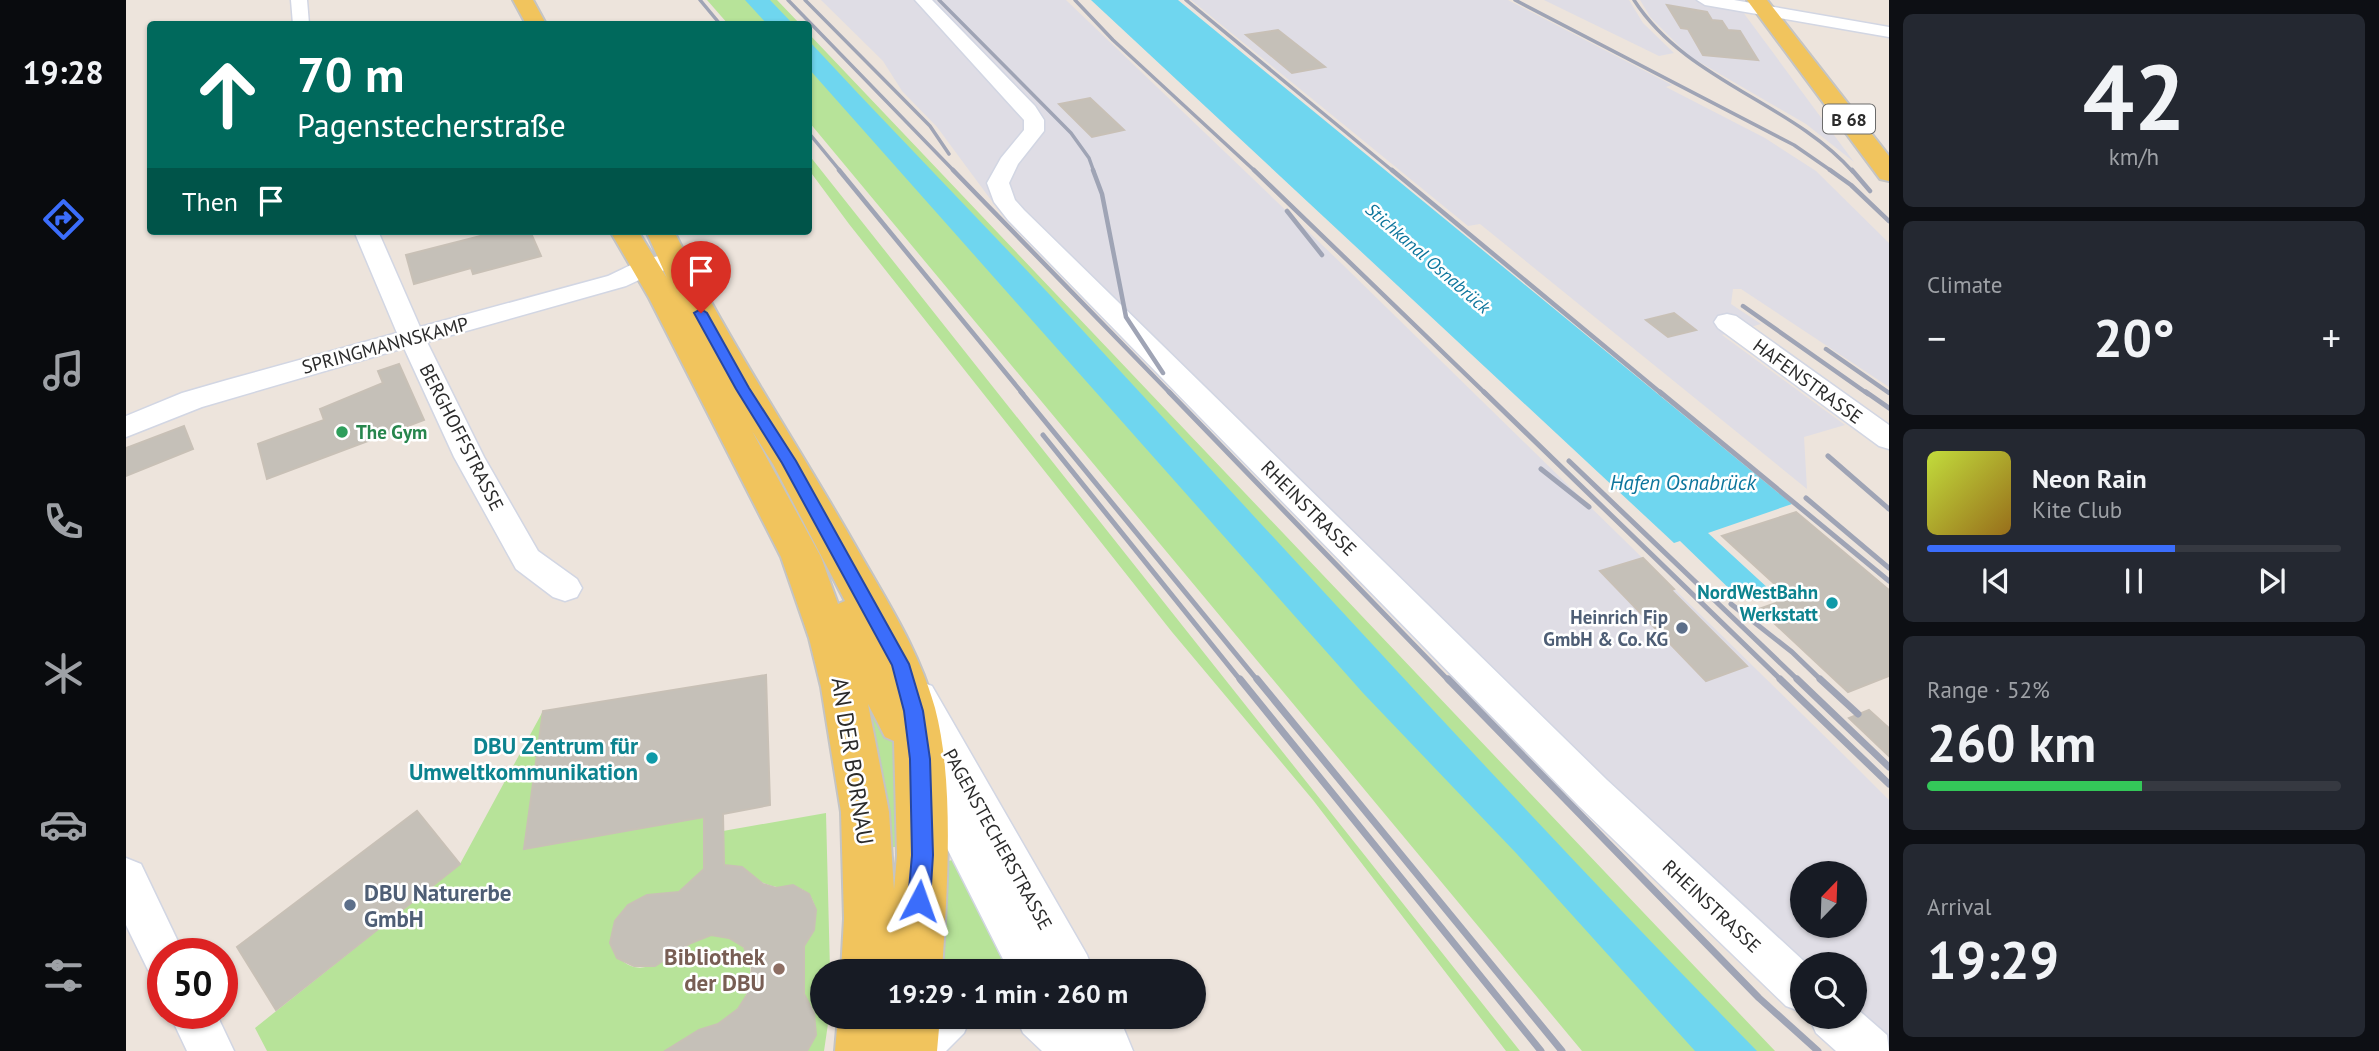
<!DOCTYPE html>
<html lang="en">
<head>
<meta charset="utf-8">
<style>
  body { margin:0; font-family:"PT Sans",sans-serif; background:#242831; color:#f1f3f6; height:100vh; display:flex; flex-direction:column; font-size:26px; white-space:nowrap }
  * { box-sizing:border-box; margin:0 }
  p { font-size:23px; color:#9ea1a6 }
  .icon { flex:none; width:38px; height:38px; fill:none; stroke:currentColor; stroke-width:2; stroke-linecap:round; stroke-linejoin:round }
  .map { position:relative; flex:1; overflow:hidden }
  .drawer { display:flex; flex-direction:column; gap:14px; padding:14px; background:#0d0f14; width:490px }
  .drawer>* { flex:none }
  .top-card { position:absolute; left:21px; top:21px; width:665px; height:214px; border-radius:7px; box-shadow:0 2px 5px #0004; background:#00695c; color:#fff; overflow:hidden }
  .needle { width:46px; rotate:23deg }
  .fabs { position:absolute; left:1664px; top:861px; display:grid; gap:14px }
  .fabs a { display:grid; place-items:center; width:77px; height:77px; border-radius:50%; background:#171b24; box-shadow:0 2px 5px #0004; font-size:35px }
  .speed { position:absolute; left:21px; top:938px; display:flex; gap:14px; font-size:35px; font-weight:700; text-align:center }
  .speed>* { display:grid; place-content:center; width:91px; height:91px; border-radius:50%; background:#171b24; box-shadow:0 2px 5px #0004; line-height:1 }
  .speed .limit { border:10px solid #d22; background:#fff; color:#111 }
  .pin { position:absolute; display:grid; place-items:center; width:60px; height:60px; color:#fff; margin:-72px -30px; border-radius:50% 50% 50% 0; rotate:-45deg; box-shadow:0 0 7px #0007 }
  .pin .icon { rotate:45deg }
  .me { position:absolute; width:77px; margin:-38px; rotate:4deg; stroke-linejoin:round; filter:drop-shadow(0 0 5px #0008) }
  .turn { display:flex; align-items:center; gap:24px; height:147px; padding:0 35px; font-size:32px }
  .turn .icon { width:91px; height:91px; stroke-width:2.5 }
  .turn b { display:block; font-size:49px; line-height:60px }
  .then { display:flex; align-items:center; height:66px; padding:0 35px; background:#0003; gap:14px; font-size:26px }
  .big { font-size:52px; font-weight:800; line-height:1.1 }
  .drawer .tile { flex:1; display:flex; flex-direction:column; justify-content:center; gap:10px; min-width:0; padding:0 24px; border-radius:10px; background:#242831 }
  .drawer .dial { align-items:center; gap:0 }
  .dial b { font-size:91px; line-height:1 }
  .song { display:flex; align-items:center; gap:21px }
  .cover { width:84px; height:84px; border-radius:10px; background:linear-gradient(135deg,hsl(70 70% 55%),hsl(40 70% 35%)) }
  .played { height:7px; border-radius:4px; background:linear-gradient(90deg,#3b6dfb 60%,#363941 60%) }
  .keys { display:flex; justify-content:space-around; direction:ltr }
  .heat { display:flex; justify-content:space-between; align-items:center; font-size:38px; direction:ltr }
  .charge { height:10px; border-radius:5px; background:linear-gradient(90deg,#34c759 52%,#363941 0) }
  .trip { position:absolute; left:684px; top:959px; width:396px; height:70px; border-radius:35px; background:#171b24; box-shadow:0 2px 5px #0004; font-weight:800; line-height:70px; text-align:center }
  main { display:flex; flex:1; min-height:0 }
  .tab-bar { display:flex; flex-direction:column; width:126px; justify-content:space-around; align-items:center; background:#090b0e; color:#9ea1a6 }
  .tab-bar .icon { width:49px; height:49px }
  .tab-bar .selected { color:#3b6dfb }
  .tab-bar b { font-size:32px; color:#f1f3f6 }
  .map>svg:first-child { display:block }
  .industrial { fill:#dfdde5; fill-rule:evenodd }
  .green { fill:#b7e399 }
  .water { fill:#6fd6ef }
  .building { fill:#c5c0b8; stroke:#c8c0b6; stroke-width:2 }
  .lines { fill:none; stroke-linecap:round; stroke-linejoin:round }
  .minor-casing { stroke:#d2d6e3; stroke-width:3 }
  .major-casing { stroke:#c4c4c4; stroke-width:4 }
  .minor { fill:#fff; fill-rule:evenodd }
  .major { fill:#f1c45d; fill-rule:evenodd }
  .rail-far3 { stroke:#9fa4b5; stroke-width:3.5 }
  .rail-far2 { stroke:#9fa4b5; stroke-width:4.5 }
  .rail-far1 { stroke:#9fa4b5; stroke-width:5 }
  .rail { stroke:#9fa4b5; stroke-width:7 }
  .route { fill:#3b6dfb; stroke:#2647a3; stroke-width:2 }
  .leisure-dot { fill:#2e9e5b; stroke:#fff; stroke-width:2.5 }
  .culture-dot { fill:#0f9aa8; stroke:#fff; stroke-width:2.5 }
  .service-dot { fill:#5c6f8a; stroke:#fff; stroke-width:2.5 }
  .education-dot { fill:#8d6e63; stroke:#fff; stroke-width:2.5 }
  .labels { text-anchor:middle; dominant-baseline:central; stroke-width:5; stroke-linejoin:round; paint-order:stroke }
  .shield { fill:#fff; stroke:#6b6b6b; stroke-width:2 }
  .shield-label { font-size:18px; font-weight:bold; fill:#2b2b2b }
  .far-water-label { font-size:18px; font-style:italic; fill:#0d759c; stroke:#fff }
  .street-label { font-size:19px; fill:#2b2b2b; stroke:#fff }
  .leisure-label { font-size:19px; font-weight:bold; fill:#27864d; stroke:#fff; text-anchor:start }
  .culture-label { font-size:19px; font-weight:bold; fill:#0d838f; stroke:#fff; text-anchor:end }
  .service-label { font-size:19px; font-weight:bold; fill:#4e5e75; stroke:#fff; text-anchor:end }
  .water-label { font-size:21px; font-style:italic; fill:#0d759c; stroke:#fff }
  .near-culture-label { font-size:23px; font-weight:bold; fill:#0d838f; stroke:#fff; text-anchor:end }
  .near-street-label { font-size:23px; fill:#2b2b2b; stroke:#fff }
  .near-service-label { font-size:23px; font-weight:bold; fill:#4e5e75; stroke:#fff; text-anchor:start }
  .near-education-label { font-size:23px; font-weight:bold; fill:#785e54; stroke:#fff; text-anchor:end }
</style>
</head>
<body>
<main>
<nav class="tab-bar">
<b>19:28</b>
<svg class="icon selected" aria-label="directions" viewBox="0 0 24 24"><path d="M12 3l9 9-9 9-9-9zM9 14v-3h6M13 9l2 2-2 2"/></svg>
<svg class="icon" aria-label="music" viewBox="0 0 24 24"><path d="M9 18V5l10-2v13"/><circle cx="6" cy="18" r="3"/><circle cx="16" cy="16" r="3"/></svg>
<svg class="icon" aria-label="phone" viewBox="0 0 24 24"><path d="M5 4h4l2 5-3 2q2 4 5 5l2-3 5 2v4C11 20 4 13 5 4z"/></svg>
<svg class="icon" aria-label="climate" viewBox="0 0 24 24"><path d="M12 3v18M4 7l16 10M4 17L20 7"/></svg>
<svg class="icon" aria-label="car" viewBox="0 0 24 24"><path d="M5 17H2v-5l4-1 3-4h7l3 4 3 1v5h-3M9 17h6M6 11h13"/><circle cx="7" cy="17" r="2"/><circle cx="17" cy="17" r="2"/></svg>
<svg class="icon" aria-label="filters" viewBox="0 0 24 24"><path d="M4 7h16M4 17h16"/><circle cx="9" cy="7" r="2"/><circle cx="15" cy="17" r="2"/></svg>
</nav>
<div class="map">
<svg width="1763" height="1051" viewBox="0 0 1763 1051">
  <rect width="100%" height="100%" fill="#ede4dc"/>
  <path class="industrial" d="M695,0h245l276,264 509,498 38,38v251h-41l-39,-34h46v-53h-53v47l-20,-18 -791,-793 -54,-73 -35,-36 -19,-30zM1676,873h53v53h-53z
    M1065,0h317l164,85 -6,2 99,51 51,33 73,72v144l-148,-98h-8l-2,15 30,20 -39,11 123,90 -41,12 3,52 -327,-265 -12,2z
    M1418,0h85l14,23 31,30 -15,3z
    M1514,0h94l120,162 -48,-38 -117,-68 -38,-38z"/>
  <path class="green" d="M581,0h70l23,24h-72z
    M682,33l967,1018h-193l-773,-929z
    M683,155l711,896h-14l-193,-251 -141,-168 -323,-408 -40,-54z
    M723,643l53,100 7,103 -28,2z
    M417,711l-19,138 180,-32v52l-25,23 -32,3 -19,10 -13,16 -5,22c28,56 65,0 99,-7 44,-9 51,44 30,71 -17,23 -47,21 -66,44h-406l-12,-23 205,-164z
    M700,813l4,158h-8v46h7l-5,34h-17c14,-25 7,-31 -2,-55 -3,-11 -3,-37 -1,-49 3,-9 10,-14 11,-24 1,-10 1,-23 -8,-30 -12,-11 -22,-3 -35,-7 -21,-5 -20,-18 -48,-21l-1,-34z
    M833,858l58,113h-85l6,-107z"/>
  <path class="water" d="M619,0h25l23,24h-26z
    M965,0h87l614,504 -84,29 62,57 -29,10 -61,-59 -6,2z
    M683,41c91,98 186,194 277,293 222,240 442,483 671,717h-62l-179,-198 -153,-160 -554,-624z"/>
  <path class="building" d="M1541,5l40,7 5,8 10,1 6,9 12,1 18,29 -55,-5 -15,-26 -7,-1z
    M1152,30l47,37 -33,6 -46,-38z
    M964,98l34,32 -32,7 -33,-33z
    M374,231h30l11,25 -68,18 -2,-6 -57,16 -8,-29z
    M1548,313l22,17 -28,7 -22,-17z
    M273,364l25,56 -157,59 -9,-35 66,-24 -4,-11 63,-26 -5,-12z
    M58,426l9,23 -67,27v-28z
    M1670,512l93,78v86l-41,16 -89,-83 31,-11 -68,-62z
    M1517,558l31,31 -3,1 76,76 -41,15 -106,-110z
    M640,675l4,130 -47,9 1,51 18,2 21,17 13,4 17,-3 16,9 7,16 -2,20 -10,16v48l10,19 2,22 -9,16h-142l34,-21 19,-6 20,-15 12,-19 2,-24 -8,-19 -15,-9 -18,-3 -20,8 -36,23h-21l-17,-8 -7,-15 5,-22 13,-16 19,-10 32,-3 25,-23v-52l-180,32 19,-138z
    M1743,710l20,18v28l-40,-38z
    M291,811l43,53 -184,146 -39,-63z"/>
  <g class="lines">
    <g class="minor-casing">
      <path id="minor" d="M165,0h16l2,24h-16z
        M789,0h17l103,106 9,14v11l-26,33 -9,19 6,17 9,10 583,570 200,184h-5v48l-16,-6 -207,-200 -571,-586 -14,-18 -7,-19 14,-25 23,-28v-10z
        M1571,0h37l155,27v10l-184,-32z
        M228,231h24l42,96 188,-51c21,-10 50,-26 73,-20l4,5 -4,5 -27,7 -28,13 -199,56 57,115 54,94 39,28 5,9 -5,9 -12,4 -12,-4 -37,-28 -62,-112 -50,-109 -202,59 -76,30v-21l56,-23 45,-13 170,-47z
        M1601,314l9,2 153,109v24l-10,-3 -161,-118 -4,-6 4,-6z
        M793,681l13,5 155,269 6,16h-84l-99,-196 5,-13 14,-5 4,2 -32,-62 5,-11z
        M0,858l15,6 43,90h-21v23l-15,-7 -22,-45z
        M1729,1007l32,28 2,16h-53l-20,-18 -7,-16h46z
        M43,1013h47l18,38h-47z
        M789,1017h56l-7,16 -18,18h-50l11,-26z
        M890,1017h103l14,34h-91l-19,-18z"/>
    </g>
    <g class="major-casing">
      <path id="major" d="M387,0h20l13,24h-20z
        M1621,0h20l122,156v25l-9,-2z
        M484,231h28l29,47 -21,-47h28c54,111 124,213 185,321 29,51 60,98 76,156 20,75 12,185 7,263h-101l3,-52 -3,-107 -20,-125 -12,-49 -28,-81 -132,-259zM626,431l21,33 72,137 -7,3 -17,-47zM742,704l17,33 9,4 3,114 -3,35 -5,-78z
        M712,1017h102l-3,34h-102z"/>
    </g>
    <use href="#minor" class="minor"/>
    <use href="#major" class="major"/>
    <path class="rail-far3" d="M574,0l20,24
      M662,0l167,172
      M679,0l125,126 19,28
      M813,0l132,133 18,25 5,14
      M949,0l38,40 143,132
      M1060,0l208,172
      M1389,0l279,145 39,27
      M1508,0c52,81 157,102 219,172
      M682,132l33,40"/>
    <path class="rail-far2" d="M713,170l184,224
      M827,170l218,224
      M967,170l9,24 24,123 37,56
      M1128,170l232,224
      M1266,170l270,224
      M1704,170l21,15 38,36
      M1726,170l18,21
      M1161,211l35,44
      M1617,306l125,88
      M1700,349l63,44"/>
    <path class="rail-far1" d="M895,392l237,289
      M1043,392l280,289
      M1358,392l298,289
      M1534,392l229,189
      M1740,392l23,16
      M917,435l198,246
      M1702,456l61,53
      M1443,461l230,220
      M1415,469l48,38
      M1680,498l83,70
      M1605,604l61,48 30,29"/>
    <path class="rail" d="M1114,679l301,372
      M1131,679l305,372
      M1322,679l311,319 59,53
      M1654,679l109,105
      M1671,679l92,88
      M1694,679l38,35"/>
  </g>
  <path class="route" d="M575,309l6,4 42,75 47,73 113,203 14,47 7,48 3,96 -3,46 -3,8 -8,3 -7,-3 -4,-8 4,-46 -2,-96 -6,-48 -12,-46 -110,-202 -46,-74 -42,-76z"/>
  <circle class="leisure-dot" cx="216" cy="432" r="7"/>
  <g class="culture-dot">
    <circle cx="1706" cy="603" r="7"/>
    <circle cx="526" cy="758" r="7"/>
  </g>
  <g class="service-dot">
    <circle cx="1556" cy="628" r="7"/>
    <circle cx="224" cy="905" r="7"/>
  </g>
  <circle class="education-dot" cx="653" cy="969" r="7"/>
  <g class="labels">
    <rect class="shield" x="1697" y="104.5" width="52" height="29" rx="5"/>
    <g class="shield-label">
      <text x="1723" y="119">B 68</text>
    </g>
    <g class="far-water-label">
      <text transform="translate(1302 258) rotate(41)">Stichkanal Osnabrück</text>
    </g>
    <g class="street-label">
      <text transform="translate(259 345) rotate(-15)">SPRINGMANNSKAMP</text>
      <text transform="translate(1682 381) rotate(36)">HAFENSTRASSE</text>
      <text transform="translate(336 437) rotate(63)">BERGHOFFSTRASSE</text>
      <text transform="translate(1183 508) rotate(45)">RHEINSTRASSE</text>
      <text transform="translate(872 839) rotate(61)">PAGENSTECHERSTRASSE</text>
      <text transform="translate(1586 906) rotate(43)">RHEINSTRASSE</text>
    </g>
    <g class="leisure-label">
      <text x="230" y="432">The Gym</text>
    </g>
    <g class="culture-label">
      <text x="1692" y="592">NordWestBahn<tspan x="1692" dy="22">Werkstatt</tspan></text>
    </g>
    <g class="service-label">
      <text x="1542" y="617">Heinrich Fip<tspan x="1542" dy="22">GmbH &amp; Co. KG</tspan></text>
    </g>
    <g class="water-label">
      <text x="1557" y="482">Hafen Osnabrück</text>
    </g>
    <g class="near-culture-label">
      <text x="512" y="745">DBU Zentrum für<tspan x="512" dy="26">Umweltkommunikation</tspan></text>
    </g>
    <g class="near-street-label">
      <text transform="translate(727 761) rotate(81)">AN DER BORNAU</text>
    </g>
    <g class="near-service-label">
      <text x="238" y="892">DBU Naturerbe<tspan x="238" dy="26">GmbH</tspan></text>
    </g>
    <g class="near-education-label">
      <text x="639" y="956">Bibliothek<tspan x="639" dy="26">der DBU</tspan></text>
    </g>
  </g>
</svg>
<div class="fabs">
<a><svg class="needle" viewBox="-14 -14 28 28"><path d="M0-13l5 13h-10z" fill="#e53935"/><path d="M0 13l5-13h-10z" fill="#9ea1a6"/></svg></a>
<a><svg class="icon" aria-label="search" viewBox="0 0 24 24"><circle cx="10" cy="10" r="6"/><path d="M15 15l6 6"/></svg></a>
</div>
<div class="speed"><div class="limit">50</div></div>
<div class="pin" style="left:575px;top:313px;background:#d93025"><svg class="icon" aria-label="arrive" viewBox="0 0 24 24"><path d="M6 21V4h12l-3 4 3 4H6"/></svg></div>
<svg class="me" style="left:793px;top:901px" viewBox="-20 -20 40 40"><path d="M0-17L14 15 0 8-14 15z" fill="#3b6dfb" stroke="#fff" stroke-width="4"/></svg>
<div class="trip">19:29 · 1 min · 260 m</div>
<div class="top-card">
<div class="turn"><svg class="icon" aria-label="ahead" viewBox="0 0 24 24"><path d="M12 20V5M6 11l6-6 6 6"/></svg><div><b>70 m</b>Pagenstecherstraße</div></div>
<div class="then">Then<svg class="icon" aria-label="arrive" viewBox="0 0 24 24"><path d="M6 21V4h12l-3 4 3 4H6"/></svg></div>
</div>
</div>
<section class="drawer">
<div class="tile dial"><b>42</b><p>km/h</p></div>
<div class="tile"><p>Climate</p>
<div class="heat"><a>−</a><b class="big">20°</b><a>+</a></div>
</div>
<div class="tile">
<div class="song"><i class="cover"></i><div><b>Neon Rain</b><p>Kite Club</p></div></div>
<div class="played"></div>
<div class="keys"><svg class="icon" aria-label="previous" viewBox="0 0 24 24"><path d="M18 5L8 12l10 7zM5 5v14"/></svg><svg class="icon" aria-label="pause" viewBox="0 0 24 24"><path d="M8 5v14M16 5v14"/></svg><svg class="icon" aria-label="next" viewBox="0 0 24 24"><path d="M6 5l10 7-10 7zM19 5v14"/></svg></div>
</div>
<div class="tile"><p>Range · 52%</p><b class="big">260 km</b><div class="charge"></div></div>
<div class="tile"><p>Arrival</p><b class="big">19:29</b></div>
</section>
</main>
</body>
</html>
